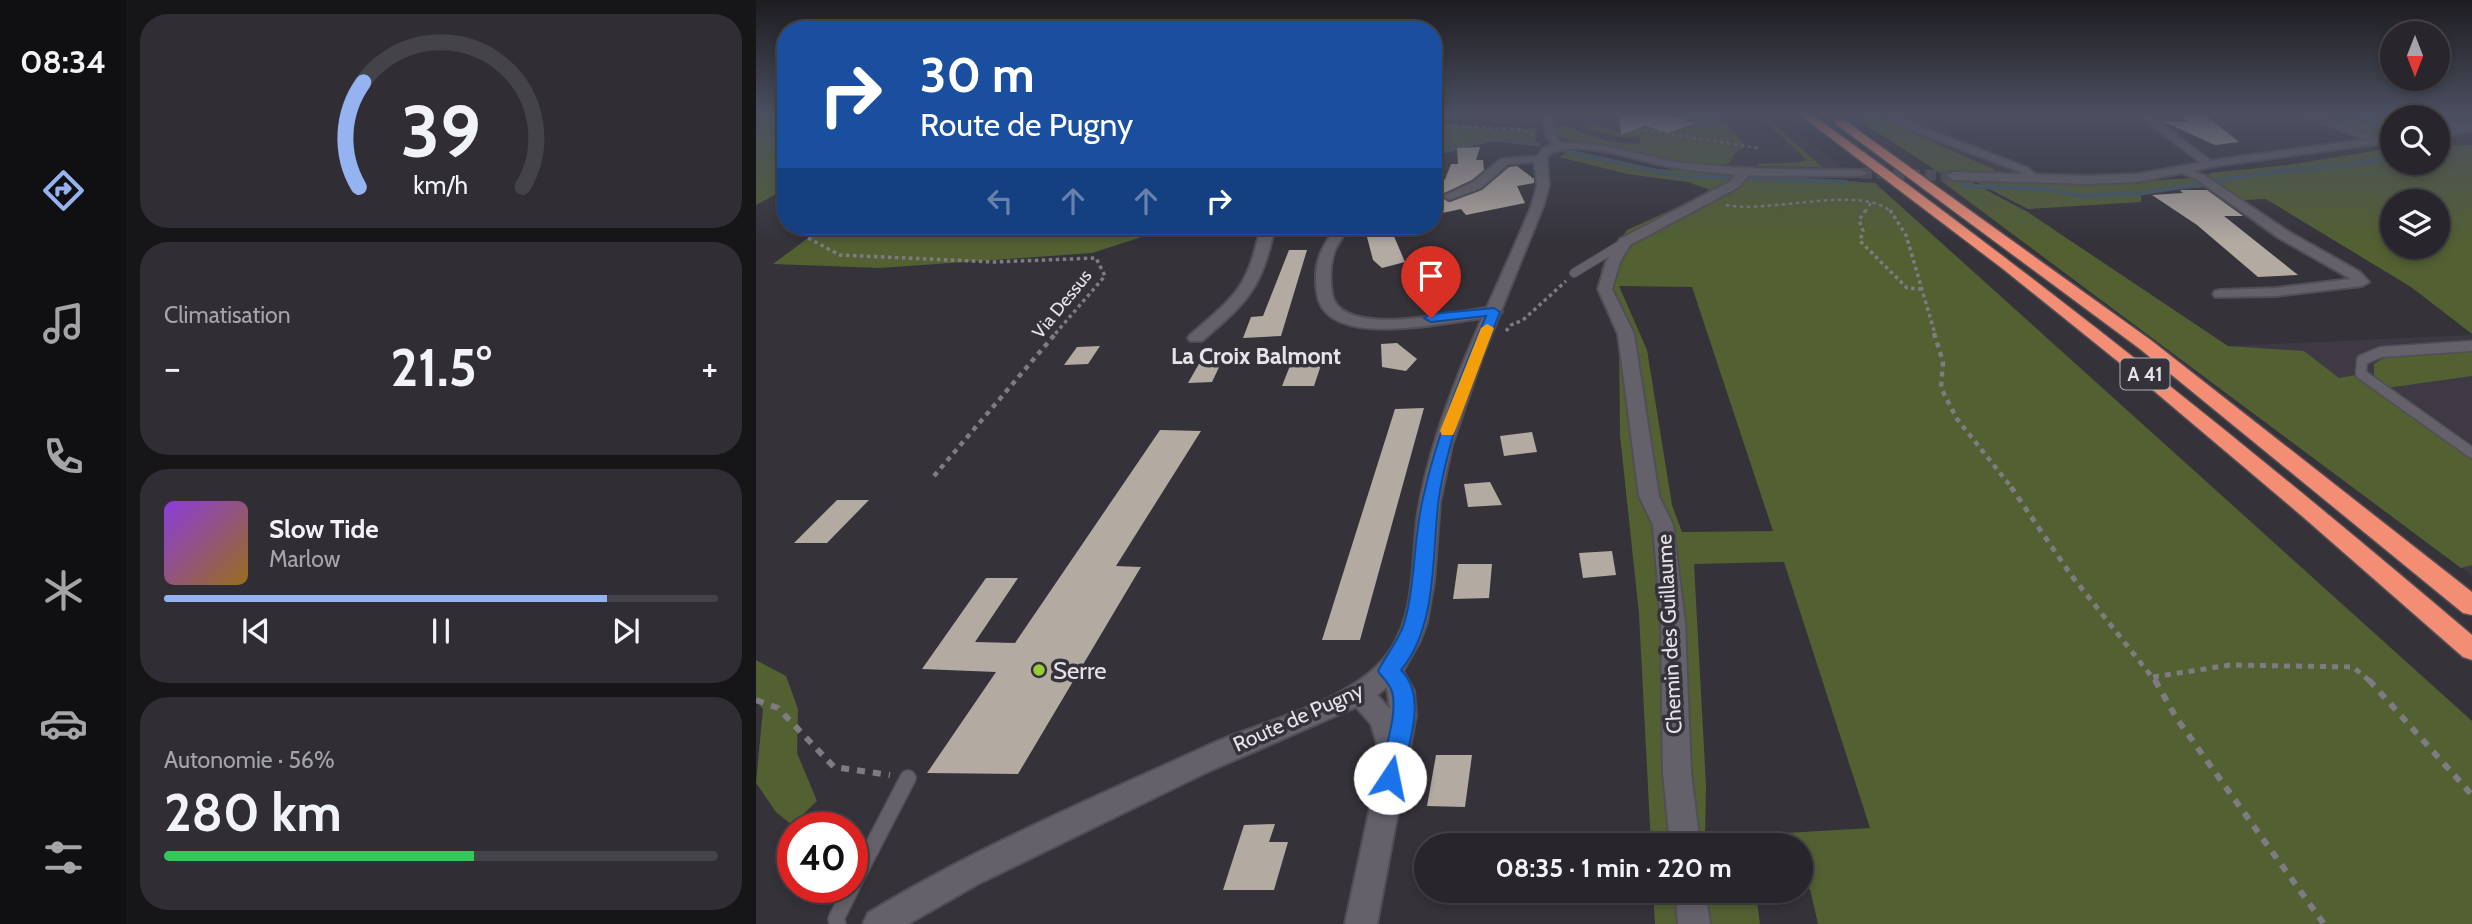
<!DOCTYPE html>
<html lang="fr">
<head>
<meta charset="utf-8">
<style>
  body { margin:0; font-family:Cabin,sans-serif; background:#302e34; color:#f1f3f6; height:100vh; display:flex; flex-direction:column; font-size:26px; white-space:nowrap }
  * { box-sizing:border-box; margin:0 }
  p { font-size:23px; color:#a5a5a9 }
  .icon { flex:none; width:38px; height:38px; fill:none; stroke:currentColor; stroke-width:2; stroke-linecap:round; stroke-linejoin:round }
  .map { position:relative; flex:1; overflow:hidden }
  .panel { display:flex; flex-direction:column; gap:14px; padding:14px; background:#161518; width:630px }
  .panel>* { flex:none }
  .hud { position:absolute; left:21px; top:21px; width:665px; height:214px; border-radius:28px; box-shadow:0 4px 10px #0003,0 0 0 2px #444348; background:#1a4fa0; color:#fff; overflow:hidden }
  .needle { width:46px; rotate:180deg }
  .fabs { position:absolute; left:1624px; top:21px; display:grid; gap:14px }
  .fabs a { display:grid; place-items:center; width:70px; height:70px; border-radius:50%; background:#28262c; box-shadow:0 4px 10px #0003,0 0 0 2px #444348; font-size:35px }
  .speed { position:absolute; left:21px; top:812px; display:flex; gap:14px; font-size:35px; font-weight:700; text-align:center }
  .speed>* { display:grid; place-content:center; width:91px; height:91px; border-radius:50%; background:#28262c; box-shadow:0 4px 10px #0003,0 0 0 2px #444348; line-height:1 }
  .speed .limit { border:10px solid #d22; background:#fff; color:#111 }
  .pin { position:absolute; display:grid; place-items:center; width:60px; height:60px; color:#fff; margin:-72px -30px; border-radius:50% 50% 50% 0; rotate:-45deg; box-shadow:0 0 7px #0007 }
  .pin .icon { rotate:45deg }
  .me { position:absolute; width:77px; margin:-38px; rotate:11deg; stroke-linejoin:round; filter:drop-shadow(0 0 5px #0008) }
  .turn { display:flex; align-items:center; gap:24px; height:147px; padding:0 28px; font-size:32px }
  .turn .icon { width:91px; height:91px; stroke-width:2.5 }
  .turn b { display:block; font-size:49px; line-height:60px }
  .lanes { display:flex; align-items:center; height:66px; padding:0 28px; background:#0003; justify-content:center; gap:35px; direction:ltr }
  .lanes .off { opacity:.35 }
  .big { font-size:52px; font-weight:800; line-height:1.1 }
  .panel .card { flex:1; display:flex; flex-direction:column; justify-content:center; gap:10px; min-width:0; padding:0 24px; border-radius:28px; background:#302e34 }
  .panel .dial { align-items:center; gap:0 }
  .dial svg { height:182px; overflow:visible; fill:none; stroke:#444348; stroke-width:7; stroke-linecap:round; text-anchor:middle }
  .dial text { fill:#f1f3f6; stroke:none }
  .song { display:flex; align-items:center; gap:21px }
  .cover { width:84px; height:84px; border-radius:10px; background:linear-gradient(135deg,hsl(270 70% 55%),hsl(40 70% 35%)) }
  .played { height:7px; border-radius:4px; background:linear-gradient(90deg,#95b2f1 80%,#444348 80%) }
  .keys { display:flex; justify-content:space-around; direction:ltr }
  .heat { display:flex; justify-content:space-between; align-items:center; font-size:38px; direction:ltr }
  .charge { height:10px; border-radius:5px; background:linear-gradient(90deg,#34c759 56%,#444348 0) }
  .trip { position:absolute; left:658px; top:833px; width:399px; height:70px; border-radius:35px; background:#28262c; box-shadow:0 4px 10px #0003,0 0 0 2px #444348; font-weight:800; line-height:70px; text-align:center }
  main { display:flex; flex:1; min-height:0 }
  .menu { display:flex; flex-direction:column; width:126px; justify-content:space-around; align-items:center; background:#100f12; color:#a5a5a9 }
  .menu .icon { width:49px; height:49px }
  .menu .on { color:#95b2f1 }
  .menu b { font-size:32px; color:#f1f3f6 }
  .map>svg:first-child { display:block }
  .built { fill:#3f3946 }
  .green { fill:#526032; fill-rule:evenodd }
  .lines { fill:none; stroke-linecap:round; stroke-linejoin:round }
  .stream { stroke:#455964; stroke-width:4.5 }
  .building { fill:#b3aaa2 }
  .tertiary-tunnel { stroke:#504d54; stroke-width:11; stroke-dasharray:11 5; stroke-linecap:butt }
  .service-far2-casing { stroke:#514e55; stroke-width:10 }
  .service-far1-casing { stroke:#514e55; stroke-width:13 }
  .service-casing { stroke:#514e55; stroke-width:18 }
  .minor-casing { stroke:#514e55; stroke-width:4 }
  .tertiary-casing { stroke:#514e55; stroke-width:4 }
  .motorway-casing { stroke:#514e55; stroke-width:3 }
  .path-far4 { stroke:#7e7c82; stroke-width:2.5; stroke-dasharray:3.5 3.5; stroke-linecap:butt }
  .path-far3 { stroke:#7e7c82; stroke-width:3.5; stroke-dasharray:3.5 3.5; stroke-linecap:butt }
  .path-far2 { stroke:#7e7c82; stroke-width:4.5; stroke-dasharray:5 5; stroke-linecap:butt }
  .path-far1 { stroke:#7e7c82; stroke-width:5; stroke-dasharray:6 6; stroke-linecap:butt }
  .path { stroke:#7e7c82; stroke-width:6; stroke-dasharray:8 8; stroke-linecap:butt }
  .service-far2 { stroke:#65616a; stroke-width:8 }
  .service-far1 { stroke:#65616a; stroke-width:10 }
  .service { stroke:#65616a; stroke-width:15 }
  .minor { fill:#65616a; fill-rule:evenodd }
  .tertiary { fill:#65616a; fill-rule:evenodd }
  .motorway { fill:#f38e75; fill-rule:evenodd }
  .route { fill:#1a73e8; stroke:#114b97; stroke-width:2 }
  .slow { fill:#f59e0b }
  .poi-dot { fill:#96cc3a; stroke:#35323a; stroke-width:2.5 }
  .labels { text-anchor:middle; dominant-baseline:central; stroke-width:7; stroke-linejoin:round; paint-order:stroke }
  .far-street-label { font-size:18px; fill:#e6e4e9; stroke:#35323a }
  .shield { fill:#35323a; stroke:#b1afb4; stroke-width:2 }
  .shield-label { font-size:19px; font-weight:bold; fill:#e6e4e9 }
  .street-label { font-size:21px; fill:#e6e4e9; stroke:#35323a }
  .neighbourhood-label { font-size:23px; font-weight:bold; fill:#e6e4e9; stroke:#35323a }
  .near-poi-label { font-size:24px; fill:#e6e4e9; stroke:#35323a; text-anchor:start }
</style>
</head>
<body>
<main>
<nav class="menu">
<b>08:34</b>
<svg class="icon on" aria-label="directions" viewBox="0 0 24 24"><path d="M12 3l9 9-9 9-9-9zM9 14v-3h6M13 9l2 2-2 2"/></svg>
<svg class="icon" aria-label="music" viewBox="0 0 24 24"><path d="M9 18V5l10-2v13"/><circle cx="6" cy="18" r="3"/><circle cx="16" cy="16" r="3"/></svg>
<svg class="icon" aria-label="phone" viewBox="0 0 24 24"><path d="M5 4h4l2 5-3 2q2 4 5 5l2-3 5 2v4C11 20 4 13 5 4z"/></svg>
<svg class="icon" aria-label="climate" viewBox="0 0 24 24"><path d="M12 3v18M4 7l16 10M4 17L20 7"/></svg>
<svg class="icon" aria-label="car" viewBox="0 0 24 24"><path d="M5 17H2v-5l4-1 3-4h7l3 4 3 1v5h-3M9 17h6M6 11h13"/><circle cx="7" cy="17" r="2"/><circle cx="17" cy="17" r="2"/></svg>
<svg class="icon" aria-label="filters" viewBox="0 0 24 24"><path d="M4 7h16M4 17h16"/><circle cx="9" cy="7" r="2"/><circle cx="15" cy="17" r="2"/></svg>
</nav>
<section class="panel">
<div class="card dial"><svg viewBox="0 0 100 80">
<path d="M14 69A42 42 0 1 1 86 69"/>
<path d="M14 69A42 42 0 0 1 16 23" stroke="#95b2f1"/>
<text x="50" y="56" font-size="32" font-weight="700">39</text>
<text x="50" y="72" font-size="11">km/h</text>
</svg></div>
<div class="card"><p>Climatisation</p>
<div class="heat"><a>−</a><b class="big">21.5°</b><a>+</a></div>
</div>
<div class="card">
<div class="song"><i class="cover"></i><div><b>Slow Tide</b><p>Marlow</p></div></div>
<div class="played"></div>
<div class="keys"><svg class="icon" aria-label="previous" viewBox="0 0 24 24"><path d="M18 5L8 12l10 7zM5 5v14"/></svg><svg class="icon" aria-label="pause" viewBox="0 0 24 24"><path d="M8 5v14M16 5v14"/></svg><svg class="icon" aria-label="next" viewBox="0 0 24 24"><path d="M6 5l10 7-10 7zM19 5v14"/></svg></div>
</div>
<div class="card"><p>Autonomie · 56%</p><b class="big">280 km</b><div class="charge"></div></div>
</section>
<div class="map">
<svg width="1716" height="924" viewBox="0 0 1716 924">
  <rect width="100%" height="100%" fill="#35323a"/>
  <path class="built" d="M797,114h223l69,56 -137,-5 -48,-6 -97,-19 -8,-6z
    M1093,114h210l8,13 -121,-1 13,14 79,32 -98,1z
    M1716,335v241l-269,-214 25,-16z"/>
  <path class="green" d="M0,114h30v75l-30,16z
    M909,114h54l26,32 -12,9 -3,8c-37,10 -125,-16 -166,-24l-6,-5 -2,-7 9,-2c26,13 46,18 75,19l-1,-7 -13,1 -41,-10 9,-4 30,10 14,-6h14l17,5 26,-10z
    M1001,114h6l59,53 -64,-1 -1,-2c11,-1 42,0 50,-4z
    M1094,114h28l24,14 93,42 -1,4 -54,-1z
    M1506,114l84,2 -2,-2h128v11l-34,5v-13h-46v19l-12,2 -54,-18h-22z
    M697,124l47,6 37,-2 -2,15 -42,-2 -60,15v-28z
    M1716,145v189l-61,-47 -145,-88 -23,1 -36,-24 3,-3 78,-8 104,-17v15h46v-17zM1636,201h46v46h-46z
    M815,150l86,19 218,14 597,538v203h-654l-8,-35 -9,1v-45h-150l-12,-231 -19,-179 -1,-95 -18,-71 26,-39 86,-39 -25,-9 -61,-8 -68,-17zM863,286l73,1 81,244 -91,1 -10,-27 -25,-155zM1028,562l86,266 -165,10 1,-53 -12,-221z
    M1438,178l13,9 -66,5v10l-113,7 -52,-27 125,2z
    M1184,180l31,2 55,29 202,135 76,5 35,27 22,-4 111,79v112l-11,3z
    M68,226h352l-84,27 -212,15 -107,-4z
    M1716,351v25l-85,12 -13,-13v-11l13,-8z
    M0,660l30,16 12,33 -1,44 20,48 -25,24 -16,-13 -20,-29 7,-74 -7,-8z
    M897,891h138l-35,3 4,30h-105z"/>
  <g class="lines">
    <path class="stream" d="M1529,114l11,1
      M1563,118l39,2 34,8
      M1688,120h28
      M809,151l112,25 169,6
      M677,152l61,-13 44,5
      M1206,186l83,3 36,7 62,-3 122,-20 85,-8 42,-8"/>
  </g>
  <path class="building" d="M863,114h53l-1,2 25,7 -28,10 -23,-7 -24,9z
    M1422,114h26l35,28 -24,3 -53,-24 26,1z
    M724,147l-4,13h7l1,10 -12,10 -30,14v4l8,4 32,-12 27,-23 8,-1 17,13v4l-17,3 8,17 -59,12 -5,-6 -28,6v-22l12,-14 6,-15h7l-1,-16z
    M1424,190h27l36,26h-19l74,59 -40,2 -61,-52 -45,-30 31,-2z
    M637,234l12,28 -23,6 -9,-8 -6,-23z
    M533,250h18l-26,86 -38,2 8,-21 12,-1z
    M641,343l20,16 -11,12 -24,-4 -1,-23z
    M344,346l-12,18 -24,1 13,-18z
    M570,350l-12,36h-32l13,-33z
    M466,361l-10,21 -24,1 12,-21z
    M668,408l-64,232h-38l73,-231z
    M404,430l41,1 -85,135 25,1 -123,207 -91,-1 69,-101 -74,-3 64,-91h32l-43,64 40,1z
    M776,432l5,20 -33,4 -4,-20z
    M734,482l12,23 -34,2 -4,-23z
    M81,500h32l-42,43h-33z
    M856,551l4,24 -33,3 -4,-25z
    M702,564h34l-3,34 -36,1z
    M680,755h36l-7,52 -38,-1z
    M519,824l-6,18h19l-14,48h-51l21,-65z"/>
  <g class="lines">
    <path class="tertiary-tunnel" d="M1105,173l92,3"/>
    <g class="service-far2-casing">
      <path id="service-far2" d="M818,273l51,-31"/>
    </g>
    <g class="service-far1-casing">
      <path id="service-far1" d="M1716,346l-91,6 -19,8 -1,14 111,79"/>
    </g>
    <g class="service-casing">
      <path id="service" d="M96,886l56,-108
        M82,924l-2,-5 16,-32"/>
    </g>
    <g class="minor-casing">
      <path id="minor" d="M786,114h10l5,23 7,9 -1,2h-8l-8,-10z
        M1129,114h12l17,10 114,44 12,10 -10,2 -10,-8 -114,-44z
        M1381,114h11l67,50 -10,2z
        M1541,114h14l73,27 -9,2z
        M1657,114h15l6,3h-15z
        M1681,117l5,1 29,9 1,2 -5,3 -29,-9z
        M784,156l4,1v4l-36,3 -27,24 -32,12 -6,-4 30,-14 28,-23z
        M987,167l6,3 -1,6 -9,11 -109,58 -10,17 -8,27 22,45 25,162 14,29 12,98 6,150 9,72h-30l-7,-72 -2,-150 -8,-98 -14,-29 -21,-162 -20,-45 8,-27 14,-23 111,-58 8,-13z
        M1427,167l21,8 85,57 71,40 9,10 -7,4 -86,10 -61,1 -2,-3 2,-3 5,-1 56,-2 75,-9 -72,-41 -83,-59 -17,-7 -2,-2z
        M505,226h14c-14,64 -25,73 -73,115h-12l-2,-3 2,-3c48,-41 57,-47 71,-109z
        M577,226h14c-2,10 -8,15 -12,24 -5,13 -5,31 -3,44 9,47 128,16 162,13l8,5 -8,5c-40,2 -169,37 -177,-24 -2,-14 -1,-31 5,-43 4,-9 10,-14 11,-24z
        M919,891h30l5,33h-32z"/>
    </g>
    <g class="tertiary-casing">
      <path id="tertiary" d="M1716,125v6l-34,7v-6z
        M1636,136v6l-170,23 -85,17 -50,2 -134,-4 -6,-4 6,-4 134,4 50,-2 85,-15z
        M803,143c43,-3 83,14 126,20 58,7 117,6 176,7l6,3 -6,3c-68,0 -138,3 -205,-12 -25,-6 -88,-27 -109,-7l2,29 -6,21 -60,148 -31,90 -12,57 -6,80 -7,40 -7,19 -17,30 11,20 2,24 -39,209h-32l36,-167 -10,-33 -15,-17 -151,66 -227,111 -70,40h-45l5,-11c108,-66 228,-116 343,-169 53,-24 147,-43 180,-95 24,-36 21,-87 26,-129 3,-24 9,-48 16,-72 24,-83 65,-161 98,-241l6,-21 -3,-27 10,-11zM631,687l3,22 -13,-14z"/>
    </g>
    <g class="motorway-casing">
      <path id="motorway" d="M1043,114h12c228,164 447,339 661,521v25l-9,-3 -160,-140 -162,-137 -138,-111z
        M1080,120h8l308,221 320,251v23l-9,-2 -323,-264 -304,-225z"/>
    </g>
    <path class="path-far4" d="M677,125l85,4 18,7
      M888,130l114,18
      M970,205c41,9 137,-21 165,7
      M1109,212l6,-9"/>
    <path class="path-far3" d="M1110,210l-7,10 4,11 -3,10 47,47 15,1
      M1134,210l16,25 29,99
      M69,226l-17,12 32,17 154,7 102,-4 9,18 -50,58
      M750,331l5,-6 12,-5 43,-39"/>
    <path class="path-far2" d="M1178,333l9,29 -2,26 16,31 55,69
      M178,476l122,-143"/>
    <path class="path-far1" d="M1255,487l60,88 85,107
      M1397,677l77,-12 123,2 18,15"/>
    <path class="path" d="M1399,680l22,39 147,205
      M1613,680l103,115
      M0,700l22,8 56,59 56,8"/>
    <use href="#service-far2" class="service-far2"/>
    <use href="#service-far1" class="service-far1"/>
    <use href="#service" class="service"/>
    <use href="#minor" class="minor"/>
    <use href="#tertiary" class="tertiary"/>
    <use href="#motorway" class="motorway"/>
  </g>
  <linearGradient id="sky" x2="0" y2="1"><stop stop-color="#1d1c20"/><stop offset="0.47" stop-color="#4b4f60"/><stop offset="1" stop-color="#4b4f60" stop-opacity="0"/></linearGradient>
  <rect width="1716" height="243" fill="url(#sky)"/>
  <path class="route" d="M738,308l6,4c-17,44 -38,89 -50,135 -5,19 -10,39 -12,58 -6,53 -1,122 -37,165 27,27 7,76 0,108l-3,7 -8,3 -9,-3 -3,-7c5,-23 22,-67 13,-89 -3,-7 -9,-12 -13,-18 8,-16 20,-29 26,-47 12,-41 9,-85 19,-126 14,-64 38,-122 63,-182l-55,6 -7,-4 7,-4z"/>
  <path class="slow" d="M731,324l7,4 -39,103 -2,4h-11l-2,-4 41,-103z"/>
  <circle class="poi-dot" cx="283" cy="670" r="7"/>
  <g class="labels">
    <g class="far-street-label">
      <text transform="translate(306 304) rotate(-51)">Via Dessus</text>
    </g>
    <rect class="shield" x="1364.5" y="358.5" width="49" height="31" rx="5"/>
    <g class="shield-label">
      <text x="1389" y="374">A 41</text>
    </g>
    <g class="street-label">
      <text transform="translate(913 634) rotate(-93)">Chemin des Guillaume</text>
      <text transform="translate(542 717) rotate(-24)">Route de Pugny</text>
    </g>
    <g class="neighbourhood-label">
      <text x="500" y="356">La Croix Balmont</text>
    </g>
    <g class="near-poi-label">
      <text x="297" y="670">Serre</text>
    </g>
  </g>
</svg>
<div class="fabs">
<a><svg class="needle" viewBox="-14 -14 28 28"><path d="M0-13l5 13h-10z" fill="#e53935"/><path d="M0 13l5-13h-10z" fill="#a5a5a9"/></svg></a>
<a><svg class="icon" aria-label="search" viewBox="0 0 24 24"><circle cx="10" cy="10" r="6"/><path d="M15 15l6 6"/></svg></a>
<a><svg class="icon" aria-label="layers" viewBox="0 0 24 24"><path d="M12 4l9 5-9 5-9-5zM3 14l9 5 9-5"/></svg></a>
</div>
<div class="speed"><div class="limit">40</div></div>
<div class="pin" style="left:675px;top:318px;background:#d93025"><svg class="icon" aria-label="arrive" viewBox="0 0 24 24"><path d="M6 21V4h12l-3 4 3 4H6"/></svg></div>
<svg class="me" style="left:634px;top:778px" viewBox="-20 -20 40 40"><circle r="19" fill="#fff"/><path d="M0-13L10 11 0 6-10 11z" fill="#1a73e8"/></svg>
<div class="trip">08:35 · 1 min · 220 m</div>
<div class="hud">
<div class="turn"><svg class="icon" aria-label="right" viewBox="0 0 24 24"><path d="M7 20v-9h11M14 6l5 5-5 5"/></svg><div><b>30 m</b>Route de Pugny</div></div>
<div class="lanes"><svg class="icon off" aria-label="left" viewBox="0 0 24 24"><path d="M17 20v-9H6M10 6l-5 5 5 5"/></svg><svg class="icon off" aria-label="ahead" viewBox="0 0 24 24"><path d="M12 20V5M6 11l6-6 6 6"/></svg><svg class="icon off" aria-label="ahead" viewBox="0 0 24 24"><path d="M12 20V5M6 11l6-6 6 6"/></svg><svg class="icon" aria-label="right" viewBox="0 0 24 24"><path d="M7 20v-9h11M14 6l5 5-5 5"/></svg></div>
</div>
</div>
</main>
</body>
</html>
